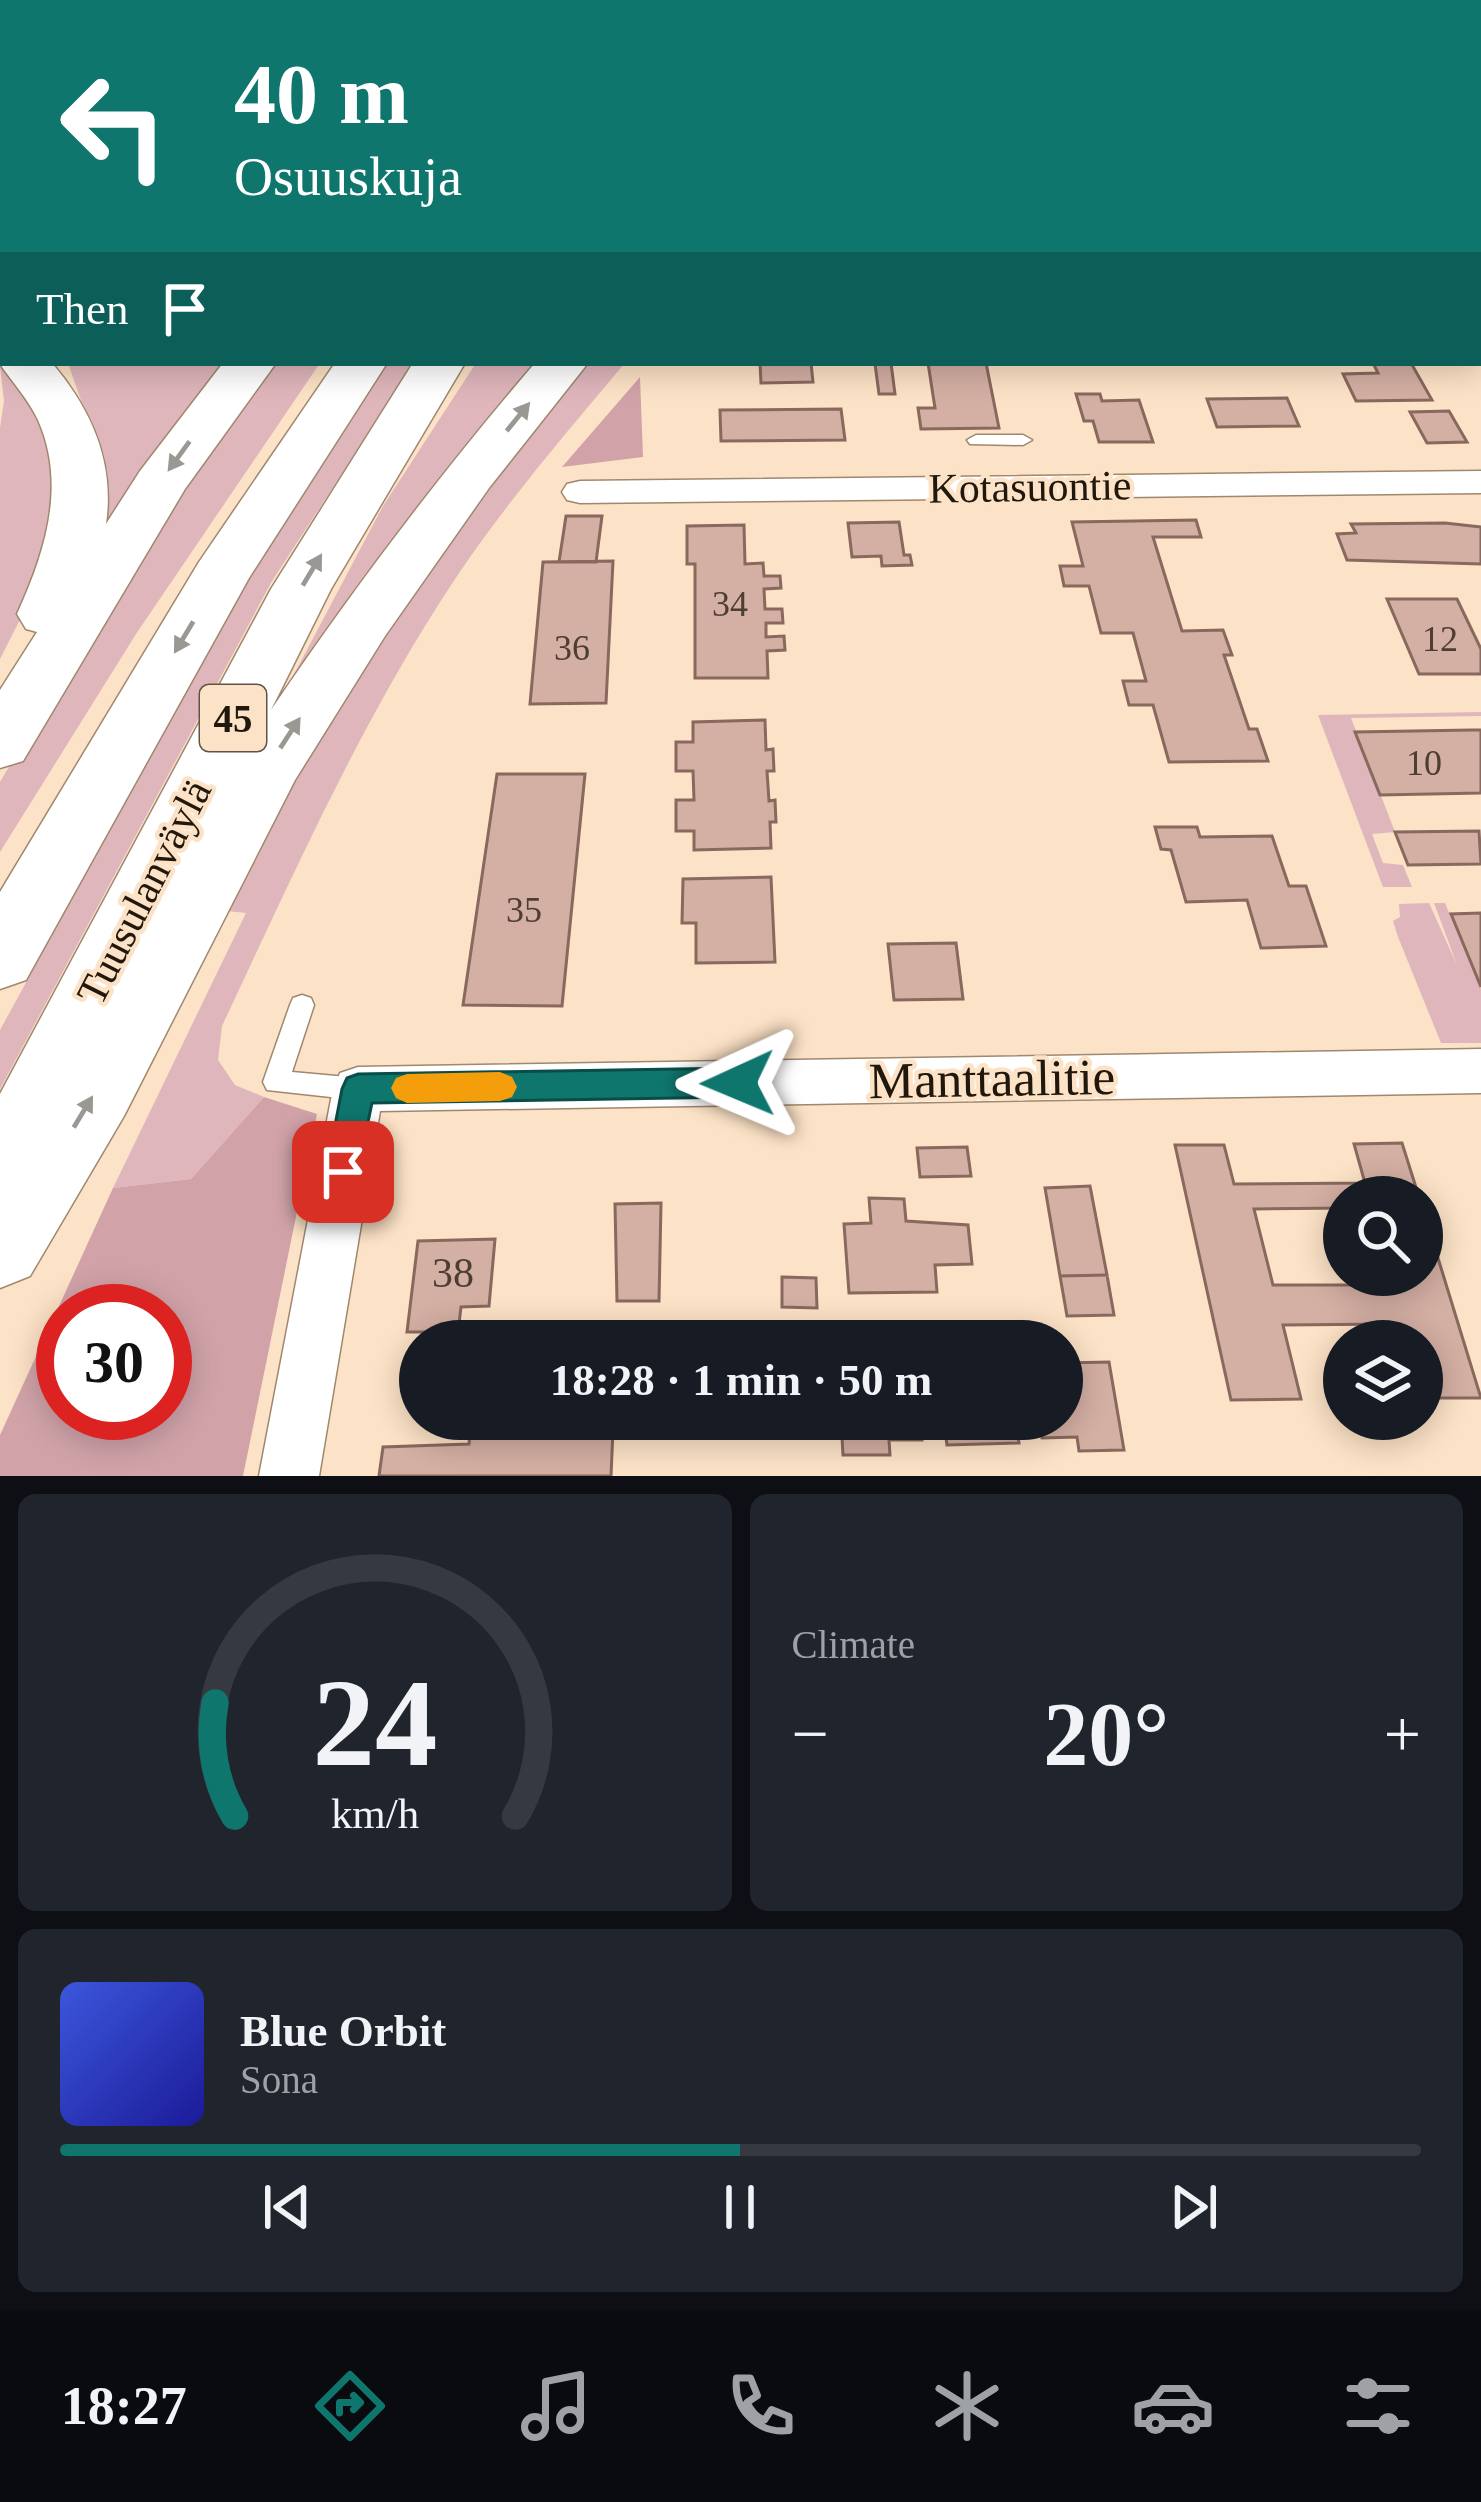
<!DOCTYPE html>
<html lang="en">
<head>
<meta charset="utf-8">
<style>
  body { margin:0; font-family:"Times New Roman",serif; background:#20242c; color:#f1f3f6; height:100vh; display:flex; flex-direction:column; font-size:45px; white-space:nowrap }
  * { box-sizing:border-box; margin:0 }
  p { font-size:39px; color:#9ea1a6 }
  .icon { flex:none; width:66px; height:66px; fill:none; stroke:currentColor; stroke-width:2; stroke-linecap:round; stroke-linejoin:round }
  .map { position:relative; height:1476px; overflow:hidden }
  .drawer { display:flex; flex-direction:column; gap:18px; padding:18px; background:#0d0f14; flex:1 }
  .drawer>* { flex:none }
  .hud { position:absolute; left:0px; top:0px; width:1482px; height:366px; box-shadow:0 6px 30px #0003; background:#0f766e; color:#fff; overflow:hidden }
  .tools { position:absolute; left:1323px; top:1176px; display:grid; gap:24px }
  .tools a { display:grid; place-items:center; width:120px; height:120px; border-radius:50%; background:#171b24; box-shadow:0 6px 30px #0003; font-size:60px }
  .speed { position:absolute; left:36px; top:1284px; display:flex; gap:24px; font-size:60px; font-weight:700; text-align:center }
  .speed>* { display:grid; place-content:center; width:156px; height:156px; border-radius:50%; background:#171b24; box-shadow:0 6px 30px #0003; line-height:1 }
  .speed .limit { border:18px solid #d22; background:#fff; color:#111 }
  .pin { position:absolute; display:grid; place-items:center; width:102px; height:102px; color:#fff; margin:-51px; border-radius:24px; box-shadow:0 6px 18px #0006 }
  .me { position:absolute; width:132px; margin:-66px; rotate:269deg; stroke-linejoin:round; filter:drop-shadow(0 0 9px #0008) }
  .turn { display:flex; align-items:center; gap:42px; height:252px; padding:0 36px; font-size:54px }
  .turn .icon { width:156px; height:156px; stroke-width:2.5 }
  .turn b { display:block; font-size:84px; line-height:102px }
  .then { display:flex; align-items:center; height:114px; padding:0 36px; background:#0003; gap:24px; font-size:45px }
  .big { font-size:90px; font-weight:700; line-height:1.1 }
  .drawer .tile { flex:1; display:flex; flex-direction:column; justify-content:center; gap:18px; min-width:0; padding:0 42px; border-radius:18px; background:#20242c }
  .drawer .dial { align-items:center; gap:0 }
  .dial svg { height:312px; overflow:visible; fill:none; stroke:#363941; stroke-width:7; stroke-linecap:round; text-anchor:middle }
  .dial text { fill:#f1f3f6; stroke:none }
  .song { display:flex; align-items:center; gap:36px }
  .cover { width:144px; height:144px; border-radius:18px; background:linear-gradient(135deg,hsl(230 70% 55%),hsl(240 70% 35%)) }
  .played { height:12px; border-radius:6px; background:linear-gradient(90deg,#0f766e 50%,#363941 50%) }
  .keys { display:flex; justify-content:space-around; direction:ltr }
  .heat { display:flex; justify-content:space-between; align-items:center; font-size:66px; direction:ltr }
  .drawer .tiles { flex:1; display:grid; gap:18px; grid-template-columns:1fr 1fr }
  .tile:last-child { grid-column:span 2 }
  .trip { position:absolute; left:399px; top:1320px; width:684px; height:120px; border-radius:60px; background:#171b24; box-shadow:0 6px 30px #0003; font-weight:700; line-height:120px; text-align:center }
  .dock { display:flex; height:192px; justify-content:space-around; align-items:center; background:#090b0e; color:#9ea1a6 }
  .dock .icon { width:84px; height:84px }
  .dock .current { color:#0f766e }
  .dock b { font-size:54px; color:#f1f3f6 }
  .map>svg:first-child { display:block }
  .green { fill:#dfb6bc }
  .forest { fill:#d1a3a9; fill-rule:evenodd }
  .building { fill:#d4afa3; stroke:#89685d; stroke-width:3 }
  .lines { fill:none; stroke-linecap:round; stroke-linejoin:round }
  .service-casing { stroke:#9f886e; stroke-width:3 }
  .minor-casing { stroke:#9f886e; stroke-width:3 }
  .trunk-casing { stroke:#9f886e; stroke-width:3 }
  .motorway-casing { stroke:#9f886e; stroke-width:3 }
  .service { fill:#fff; fill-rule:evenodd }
  .minor { fill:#fff; fill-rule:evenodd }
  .trunk { fill:#fff; fill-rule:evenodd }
  .motorway { fill:#fff; fill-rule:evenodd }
  .oneway { fill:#9b9792 }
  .route { fill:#0f766e; stroke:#0a4d48; stroke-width:3 }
  .slow { fill:#f59e0b }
  .labels { text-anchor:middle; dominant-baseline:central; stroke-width:9; stroke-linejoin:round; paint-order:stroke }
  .number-label { font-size:36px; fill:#4d3d32 }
  .shield { fill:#fce2c6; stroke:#625444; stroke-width:3 }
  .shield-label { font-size:39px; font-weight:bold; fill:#20170d }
  .street-label { font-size:42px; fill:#20170d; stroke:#fce2c6 }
  .near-number-label { font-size:42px; fill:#4d3d32 }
  .near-street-label { font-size:51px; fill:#20170d; stroke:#fce2c6 }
</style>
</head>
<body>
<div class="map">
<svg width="1481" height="1476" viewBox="0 0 1481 1476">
  <rect width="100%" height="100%" fill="#fce2c6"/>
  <path class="green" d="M68,363h160l-134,184 -5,-123z
    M269,363h51l-184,271 -136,218v-70l93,-158z
    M388,363h26l-142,218 -272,508v-59l247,-450z
    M476,363h64l-243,325 -6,-8 92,-174z
    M582,363h43c-59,70 -119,140 -170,216 -93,140 -162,296 -233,447l-4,34 17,25 29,12 -73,82 -78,9 133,-275 -28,-3 59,-118 138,-214z
    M0,366l38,44 20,64 -26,122 -32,63v-231l4,-27z
    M1481,712v4l-130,2 44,114 -23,2 11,29 20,2 9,22h-29l-65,-172z
    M1429,903l28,62 -23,-62h11l36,86v54h-40l-43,-106 -5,-16 7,-4 -1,-13z"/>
  <path class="forest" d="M640,377l3,80 -81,10z
    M264,1097l53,17 -74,362h-243v-41l113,-247 78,-9zM165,1311v102h-102v-102z"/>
  <path class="building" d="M760,363h51l2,19 -52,1z
    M891,363l4,31h-16l-4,-30z
    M928,363h58l13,65 -78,1 -3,-21h17z
    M1373,363h38l21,37 -76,1 -13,-27 35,-1z
    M1076,394h24l2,7 37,-1 14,42h-54l-6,-21h-9z
    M1287,398l12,28 -82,1 -10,-28z
    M841,409l4,31 -124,1 -1,-31z
    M1449,411l18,31 -40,1 -17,-31z
    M566,516h36l-6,46h-37z
    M1196,520l5,17h-48l29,94 41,-1 9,25h-8l25,74h8l11,32 -99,1 -16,-57h-24l-6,-24h23l-13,-48h-32l-12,-47h-25l-4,-20h23l-11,-44z
    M899,522l5,33h6l2,10 -30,1 -1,-10 -29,1 -4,-34z
    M1445,523l36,4v37l-134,-4 -10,-26 19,-1 -5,-9z
    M744,525l1,39 18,-1 1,13h16l1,12 -17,1 1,20h17l1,14h-17v14l18,-1 1,14 -18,1 1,27h-73v-114h-8v-38z
    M613,561l-7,142 -76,1 13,-142z
    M1387,599h70l24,50v25h-62z
    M765,720l1,30 7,-1 1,22h-7l2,30 6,-1 1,22h-6l1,26 -77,2v-19h-18v-31h18l-1,-29h-17v-29h17v-20z
    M1472,730h9v63l-101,2 -25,-63z
    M497,774h88l-23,232 -99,-1z
    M1155,827h42l3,10 72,-1 17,50h17l20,60 -65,2 -14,-48 -61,2 -15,-52 -10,-1z
    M1479,831l2,33 -73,1 -13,-33z
    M771,877l4,85 -79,1v-40h-14l1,-44z
    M1481,913v74l-30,-73z
    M956,943l7,56 -69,1 -6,-56z
    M1402,1143l17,54h-75v11l-90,1 19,76h108l-3,-10h44v-69l59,192h-59v-57h-24l-5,-17 -110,1 18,74 -70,1 -56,-255h49l10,39 131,-1 -11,-39z
    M967,1147l4,29 -51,1 -3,-29z
    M1090,1186l17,89 -47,1 -15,-88z
    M869,1198l35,1 2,22 62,4 4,39 -37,1 2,27 -88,1 -5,-69 27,-1z
    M661,1203l-2,98h-42l-2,-97z
    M495,1239l-6,67 -28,1 -3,25h-51l11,-91z
    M1107,1275l7,40 -47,1 -7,-40z
    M782,1277l34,1 1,30 -35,-1z
    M1109,1362l15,88 -45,1 -2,-14 -35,1 -2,-9 -23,1 2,13 -72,2 -2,-14 -24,1 1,8h-33l1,15h-47l-2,-36h221v-56z
    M613,1430l-2,46h-232l4,-29 86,-3 1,-12z"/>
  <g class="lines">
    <g class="service-casing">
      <path id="service" d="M575,0h12l-14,3z
        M976,435h47l9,5 -9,5 -53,-1 -3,-4z
        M302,995l9,3 3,7 -22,67 66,6 9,3 4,8 -4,8 -9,3 -91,-10 -4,-8 27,-77 3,-7z"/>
    </g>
    <g class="minor-casing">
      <path id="minor" d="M1479,159h2v16h-2z
        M1481,471v22l-901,10 -13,-3 -5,-8 5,-8 13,-3z
        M1481,1049v44l-1101,18 -61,365h-60l74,-387 7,-16 18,-6z"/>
    </g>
    <g class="trunk-casing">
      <path id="trunk" d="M0,0h42l-39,3v11z
        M321,0h64l-66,3z"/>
    </g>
    <g class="motorway-casing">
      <path id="motorway" d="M193,0h45l-47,3z
        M585,0h39l-41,3z
        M685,0h64l-66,3z
        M796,0h39l-41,3z
        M893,0h48l-50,3z
        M0,269h3v28h-3z
        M3,358v5h49c39,46 63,99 54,161l34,-53 83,-108h53l-91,126 -162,272 -23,7v-78l37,-58 -11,-3 -9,-15c28,-61 50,-129 21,-194 -10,-21 -25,-37 -38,-56z
        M335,363h52l-138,215 -223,402 -26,9v-97l199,-330z
        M413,363h52l-134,226 -60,121c82,-121 169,-236 264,-347h53l-99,125 -104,148 -90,144 -171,336 -94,160 -30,12v-194l271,-505z"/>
    </g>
    <use href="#service" class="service"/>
    <use href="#minor" class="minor"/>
    <use href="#trunk" class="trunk"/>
    <use href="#motorway" class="motorway"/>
  </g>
  <defs><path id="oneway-solid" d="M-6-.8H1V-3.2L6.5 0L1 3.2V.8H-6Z" transform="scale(3)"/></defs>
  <g class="oneway">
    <use href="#oneway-solid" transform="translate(518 417) rotate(-51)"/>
    <use href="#oneway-solid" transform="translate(179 456) rotate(126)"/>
    <use href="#oneway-solid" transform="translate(312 570) rotate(-59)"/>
    <use href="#oneway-solid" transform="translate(184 637) rotate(121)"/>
    <use href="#oneway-solid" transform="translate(290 733) rotate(-57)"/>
    <use href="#oneway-solid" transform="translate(83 1112) rotate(-59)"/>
  </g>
  <path class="route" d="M738,1068l12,4 5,11 -5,10 -12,4 -366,6 -17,81 -12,4 -12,-4 -5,-12 16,-83 5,-11 11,-4z"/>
  <path class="slow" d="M500,1072l12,5 5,10 -5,10 -12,4 -93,2 -11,-5 -5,-10 5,-10 11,-4z"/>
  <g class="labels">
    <g class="number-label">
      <text x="730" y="604">34</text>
      <text x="1440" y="639">12</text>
      <text x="572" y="648">36</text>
      <text x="1424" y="763">10</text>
      <text x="524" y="910">35</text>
    </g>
    <rect class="shield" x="200" y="685" width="66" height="66" rx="9"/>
    <g class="shield-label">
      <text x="233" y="718">45</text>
    </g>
    <g class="street-label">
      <text transform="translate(1030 487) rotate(-1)">Kotasuontie</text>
      <text transform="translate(144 892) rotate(-63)">Tuusulanväylä</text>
    </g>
    <g class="near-number-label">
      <text x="453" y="1273">38</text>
    </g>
    <g class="near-street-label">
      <text transform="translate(992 1079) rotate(-1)">Manttaalitie</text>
    </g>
  </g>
</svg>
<div class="tools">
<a><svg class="icon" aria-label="search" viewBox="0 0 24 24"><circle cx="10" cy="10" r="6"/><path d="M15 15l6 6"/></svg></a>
<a><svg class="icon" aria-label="layers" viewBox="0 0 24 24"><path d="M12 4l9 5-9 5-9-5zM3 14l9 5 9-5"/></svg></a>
</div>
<div class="speed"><div class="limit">30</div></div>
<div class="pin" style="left:343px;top:1172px;background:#d93025"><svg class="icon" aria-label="arrive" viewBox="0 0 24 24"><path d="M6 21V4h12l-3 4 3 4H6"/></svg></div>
<svg class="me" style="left:738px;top:1083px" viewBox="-20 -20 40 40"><path d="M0-17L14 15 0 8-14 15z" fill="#0f766e" stroke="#fff" stroke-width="4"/></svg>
<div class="trip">18:28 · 1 min · 50 m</div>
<div class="hud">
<div class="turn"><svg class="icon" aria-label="left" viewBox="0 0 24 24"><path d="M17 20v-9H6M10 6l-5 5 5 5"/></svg><div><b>40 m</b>Osuuskuja</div></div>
<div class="then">Then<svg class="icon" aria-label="arrive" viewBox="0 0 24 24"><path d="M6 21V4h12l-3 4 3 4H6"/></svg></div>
</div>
</div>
<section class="drawer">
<div class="tiles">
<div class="tile dial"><svg viewBox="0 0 100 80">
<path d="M14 69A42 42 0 1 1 86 69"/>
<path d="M14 69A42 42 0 0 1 9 40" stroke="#0f766e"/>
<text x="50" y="56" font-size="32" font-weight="700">24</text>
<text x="50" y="72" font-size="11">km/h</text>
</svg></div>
<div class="tile"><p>Climate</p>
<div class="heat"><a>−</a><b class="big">20°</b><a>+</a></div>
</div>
<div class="tile">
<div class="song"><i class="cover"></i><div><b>Blue Orbit</b><p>Sona</p></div></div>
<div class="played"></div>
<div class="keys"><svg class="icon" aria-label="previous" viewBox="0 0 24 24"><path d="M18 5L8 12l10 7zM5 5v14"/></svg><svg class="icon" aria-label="pause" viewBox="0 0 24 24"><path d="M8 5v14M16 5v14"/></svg><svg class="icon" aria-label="next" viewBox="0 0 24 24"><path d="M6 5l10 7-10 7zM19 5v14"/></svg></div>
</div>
</div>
</section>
<nav class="dock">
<b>18:27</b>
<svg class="icon current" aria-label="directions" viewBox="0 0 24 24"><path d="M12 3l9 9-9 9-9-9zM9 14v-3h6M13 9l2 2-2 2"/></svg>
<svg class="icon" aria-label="music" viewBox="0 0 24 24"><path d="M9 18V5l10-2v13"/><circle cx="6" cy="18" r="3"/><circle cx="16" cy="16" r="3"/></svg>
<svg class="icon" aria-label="phone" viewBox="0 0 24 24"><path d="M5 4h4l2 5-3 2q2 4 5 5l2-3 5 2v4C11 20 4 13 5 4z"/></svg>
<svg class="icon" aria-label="climate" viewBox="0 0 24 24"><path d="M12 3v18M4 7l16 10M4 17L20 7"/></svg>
<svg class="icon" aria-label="car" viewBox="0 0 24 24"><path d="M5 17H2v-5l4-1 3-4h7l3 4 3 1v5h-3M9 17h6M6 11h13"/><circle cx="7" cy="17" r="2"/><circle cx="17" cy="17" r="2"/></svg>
<svg class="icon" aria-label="filters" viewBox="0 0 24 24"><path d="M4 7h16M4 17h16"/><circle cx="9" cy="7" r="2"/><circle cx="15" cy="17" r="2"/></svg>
</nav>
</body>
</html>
